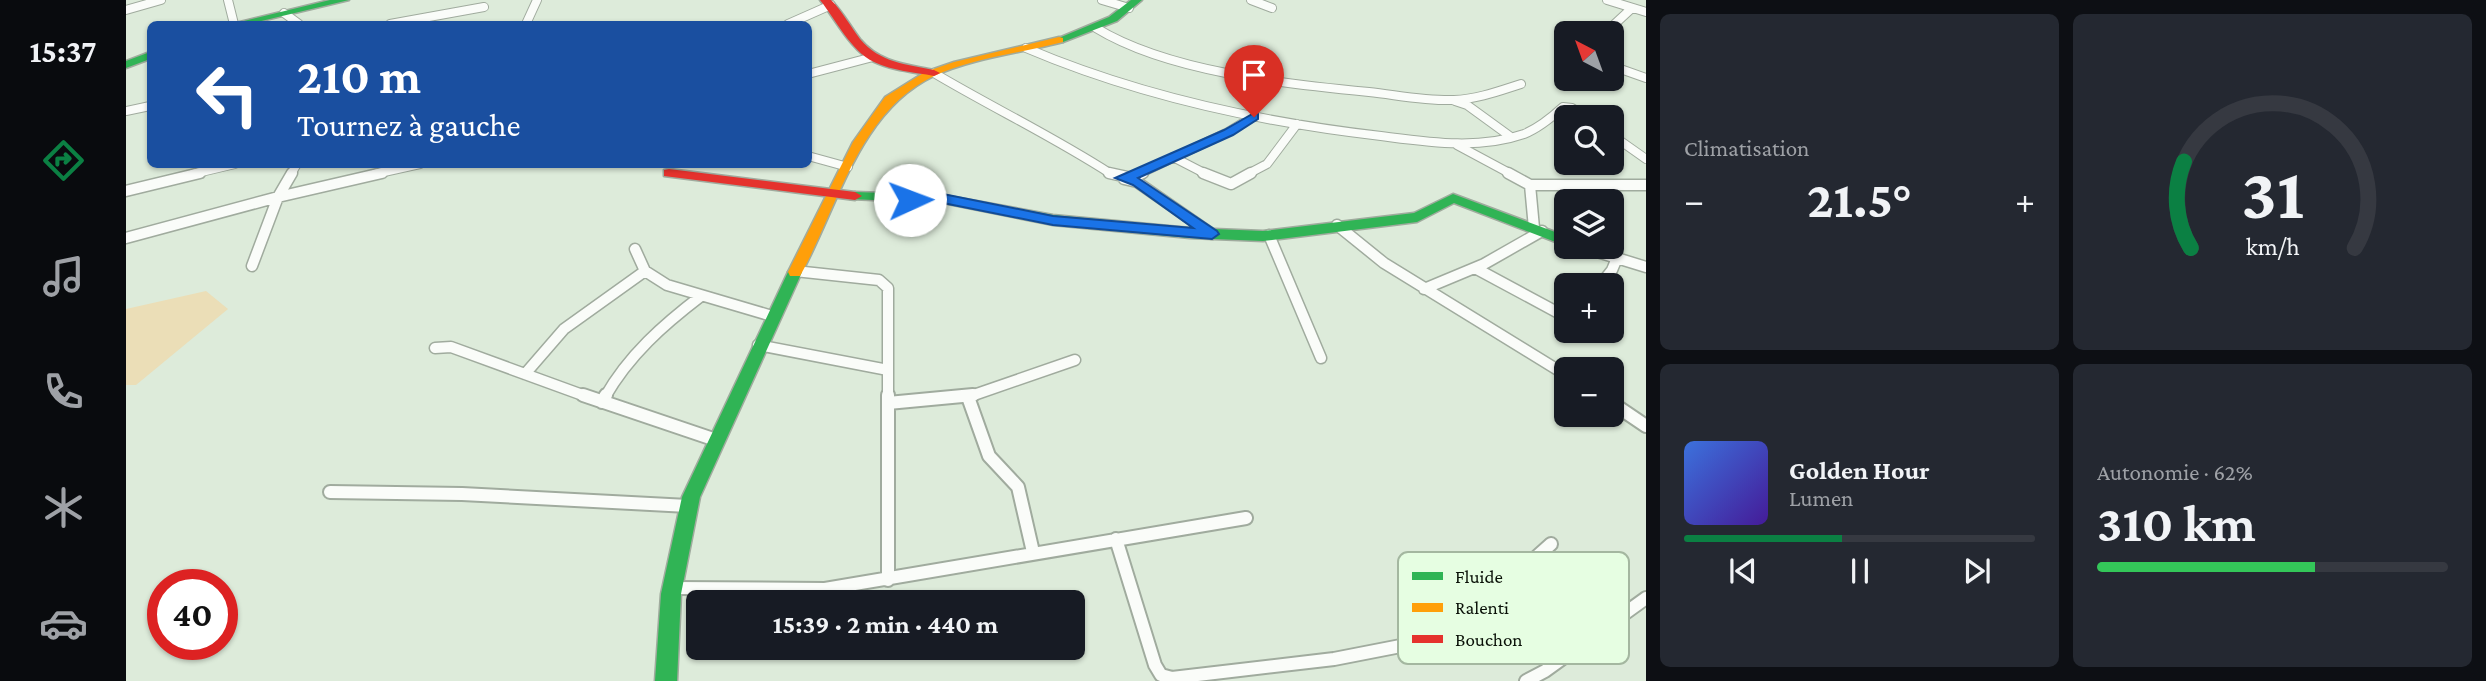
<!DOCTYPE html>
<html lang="fr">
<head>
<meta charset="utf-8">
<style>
  body { margin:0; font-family:"Crimson Pro",serif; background:#242831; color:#f1f3f6; height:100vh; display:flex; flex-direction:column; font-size:26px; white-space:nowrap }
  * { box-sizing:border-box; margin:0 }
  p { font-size:23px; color:#9ea1a6 }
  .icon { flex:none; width:38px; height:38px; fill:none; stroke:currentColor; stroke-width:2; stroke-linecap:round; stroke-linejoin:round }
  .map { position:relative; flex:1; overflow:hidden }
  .details { display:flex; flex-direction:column; gap:14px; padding:14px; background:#0d0f14; width:840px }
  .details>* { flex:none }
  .top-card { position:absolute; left:21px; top:21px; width:665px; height:147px; border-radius:10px; box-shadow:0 2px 5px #0004; background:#1a4fa0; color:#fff; overflow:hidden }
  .needle { width:46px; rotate:319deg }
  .buttons { position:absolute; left:1428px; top:21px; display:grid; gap:14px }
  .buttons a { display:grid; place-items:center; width:70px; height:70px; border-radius:10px; background:#171b24; box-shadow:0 2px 5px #0004; font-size:35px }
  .speed { position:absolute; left:21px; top:569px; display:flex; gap:14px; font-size:35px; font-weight:700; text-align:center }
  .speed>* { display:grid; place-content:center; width:91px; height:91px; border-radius:50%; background:#171b24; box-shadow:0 2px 5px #0004; line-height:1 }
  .speed .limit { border:10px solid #d22; background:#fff; color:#111 }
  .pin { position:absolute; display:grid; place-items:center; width:60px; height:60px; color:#fff; margin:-72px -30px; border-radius:50% 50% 50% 0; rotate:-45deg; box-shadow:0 0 7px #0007 }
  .pin .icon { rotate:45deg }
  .me { position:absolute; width:77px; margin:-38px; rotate:88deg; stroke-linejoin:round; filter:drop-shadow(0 0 5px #0008) }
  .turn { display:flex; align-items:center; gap:24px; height:147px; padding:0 35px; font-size:32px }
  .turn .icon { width:91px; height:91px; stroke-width:2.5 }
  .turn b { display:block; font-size:49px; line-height:60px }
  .big { font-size:52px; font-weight:700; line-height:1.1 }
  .details .card { flex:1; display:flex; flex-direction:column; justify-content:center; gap:10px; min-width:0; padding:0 24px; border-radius:10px; background:#242831 }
  .details .dial { align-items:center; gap:0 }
  .dial svg { height:182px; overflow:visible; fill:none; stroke:#363941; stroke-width:7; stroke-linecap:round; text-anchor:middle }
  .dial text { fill:#f1f3f6; stroke:none }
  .song { display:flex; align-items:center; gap:21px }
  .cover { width:84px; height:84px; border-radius:10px; background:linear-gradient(135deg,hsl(220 70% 55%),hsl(260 70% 35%)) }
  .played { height:7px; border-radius:4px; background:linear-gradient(90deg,#0b8043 45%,#363941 45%) }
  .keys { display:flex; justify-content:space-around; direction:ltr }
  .heat { display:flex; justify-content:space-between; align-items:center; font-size:38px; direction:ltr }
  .charge { height:10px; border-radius:5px; background:linear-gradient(90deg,#34c759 62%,#363941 0) }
  .details .tiles { flex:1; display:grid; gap:14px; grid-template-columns:repeat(2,1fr) }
  .trip { position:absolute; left:560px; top:590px; width:399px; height:70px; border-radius:10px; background:#171b24; box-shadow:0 2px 5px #0004; font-weight:700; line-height:70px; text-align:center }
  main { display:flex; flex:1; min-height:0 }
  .menu { display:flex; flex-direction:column; width:126px; justify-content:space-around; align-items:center; background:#090b0e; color:#9ea1a6 }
  .menu .icon { width:49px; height:49px }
  .menu .current { color:#0b8043 }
  .menu b { font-size:32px; color:#f1f3f6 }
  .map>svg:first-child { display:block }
  .green { fill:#ebdeb7 }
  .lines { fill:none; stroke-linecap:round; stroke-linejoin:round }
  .street-far2-casing { stroke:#a0ab9e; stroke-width:10 }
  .street-far1-casing { stroke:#a0ab9e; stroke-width:13 }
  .street-casing { stroke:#a0ab9e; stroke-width:16 }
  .fast-casing { stroke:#a0ab9e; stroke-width:3 }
  .slow-casing { stroke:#a0ab9e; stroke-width:3 }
  .jam-casing { stroke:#a0ab9e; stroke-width:3 }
  .street-far2 { stroke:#fafcf9; stroke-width:8 }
  .street-far1 { stroke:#fafcf9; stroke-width:10 }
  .street { stroke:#fafcf9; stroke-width:12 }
  .fast { fill:#30b455; fill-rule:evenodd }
  .slow { fill:#ff9f0a; fill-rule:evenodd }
  .jam { fill:#e5322d; fill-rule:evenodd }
  .route { fill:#1a73e8; stroke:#114b97; stroke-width:2 }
  .key { fill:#e6fee2; stroke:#a4b7a0; stroke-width:2 }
  .key-label { font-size:19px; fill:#091007 }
</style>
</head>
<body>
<main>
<nav class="menu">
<b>15:37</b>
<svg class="icon current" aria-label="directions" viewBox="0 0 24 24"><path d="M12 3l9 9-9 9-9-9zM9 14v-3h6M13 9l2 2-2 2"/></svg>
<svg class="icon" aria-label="music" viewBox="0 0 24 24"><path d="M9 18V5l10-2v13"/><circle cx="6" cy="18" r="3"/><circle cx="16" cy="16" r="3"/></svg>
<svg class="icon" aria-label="phone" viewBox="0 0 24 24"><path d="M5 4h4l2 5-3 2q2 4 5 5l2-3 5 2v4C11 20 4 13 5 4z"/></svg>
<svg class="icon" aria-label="climate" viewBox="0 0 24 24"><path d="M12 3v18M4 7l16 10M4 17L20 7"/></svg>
<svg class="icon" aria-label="car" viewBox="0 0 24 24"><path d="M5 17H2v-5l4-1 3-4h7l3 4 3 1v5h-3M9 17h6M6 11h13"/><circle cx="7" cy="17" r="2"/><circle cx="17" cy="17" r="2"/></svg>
</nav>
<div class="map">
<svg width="1520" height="681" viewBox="0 0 1520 681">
  <rect width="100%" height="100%" fill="#ddebda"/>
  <path class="green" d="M80,291l22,18 -92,76h-10v-76z"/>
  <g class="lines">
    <g class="street-far2-casing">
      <path id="street-far2" d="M102,0l6,24
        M976,0l27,8
        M1125,0l21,8
        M1481,0l39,12
        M0,10l35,-10
        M158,13l15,11
        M264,24l94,-17
        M400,24l11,-24
        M662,24l43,-19
        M970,28c72,44 190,56 273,64 28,3 57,9 85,8 24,-1 45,-9 67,-16
        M1479,33l27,-25
        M900,48c113,48 233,74 355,88 47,6 97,14 143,-2 15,-6 27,-16 39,-27l9,1 14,9
        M1486,66l34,12
        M808,73c59,35 120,64 177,101
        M682,74l65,-17
        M1329,101l12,4 44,32
        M0,111l24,-5
        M1486,135l34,24
        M1331,145l54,29
        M682,156l40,11
        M1047,157l33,17
        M67,174l42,-10
        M165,174l6,-10
        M249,174l45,-10
        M1013,174l89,-42 26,-16
        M1122,174l19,-10 30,-40"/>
    </g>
    <g class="street-far1-casing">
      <path id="street-far1" d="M983,173l23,5 11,-5
        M1077,173l28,11 20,-11
        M1382,173l22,12 4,43
        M998,179l13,3 75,52
        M1404,185h116
        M0,191l74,-18
        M1211,225l47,38 182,112
        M1143,235l52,123
        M0,238l152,-41 104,-24
        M1455,247l65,20
        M509,249l10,22 22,14 105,31
        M126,266l26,-69 14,-24
        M1349,268l91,49
        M669,271l84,9 9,8v109
        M1474,285l12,-15 5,-12
        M1298,289l60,-25 58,-33
        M632,345l130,25
        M309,348l16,-1 137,50
        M399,374l39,-45 81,-58
        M479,397c24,-42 58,-72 96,-101
        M842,397l107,-37"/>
    </g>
    <g class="street-casing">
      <path id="street" d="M457,395l133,45
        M762,395v185
        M842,397l21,59 29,31 15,65
        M476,402l4,-7
        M762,403l85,-8
        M1486,403l34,23
        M204,492l132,2 226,12
        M990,539l39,126 6,10 11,3 162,-19 82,-16 38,-16 27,-28 32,-21 38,-34
        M547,588l152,1 421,-71
        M1400,681l19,-10 101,-73"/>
    </g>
    <g class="fast-casing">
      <path id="fast" d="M204,0h19l-100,24h-17z
        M1005,0h11l-25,21 -54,21 -9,-2 55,-23z
        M24,52v7l-24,9v-7z
        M729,192l88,3 110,20 137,13 73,3 151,-18 39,-19 113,42v10l-112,-43 -37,19 -154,19 -73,-3 -137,-13 -110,-22 -93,-4 -2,-3z
        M669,267l7,5 -102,225 -19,97 -4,87h-22l6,-87 21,-97 106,-225z"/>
    </g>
    <g class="slow-casing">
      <path id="slow" d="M933,37l4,1v4c-42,11 -90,16 -129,34 -76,36 -96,132 -134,200h-10l-2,-4 65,-130 32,-45 40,-25 29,-10z"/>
    </g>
    <g class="jam-casing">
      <path id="jam" d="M694,0h11c12,12 19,26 29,39 20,24 46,25 74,31l6,3 -6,3c-20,-4 -41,-5 -60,-14 -23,-11 -38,-42 -54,-62z
        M543,169l186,23 7,4 -7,4 -191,-24v-6z"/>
    </g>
    <use href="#street-far2" class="street-far2"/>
    <use href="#street-far1" class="street-far1"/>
    <use href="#street" class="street"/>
    <use href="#fast" class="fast"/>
    <use href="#slow" class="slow"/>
    <use href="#jam" class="jam"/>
  </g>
  <path class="route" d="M1128,113l4,1v5l-25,16 -95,43 79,53 2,3 -7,5 -159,-14 -110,-22 -33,1 -7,-4 7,-5 33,-1 110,22 140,12 -60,-43 -18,-7 109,-48z"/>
  <rect x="1272" y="552" width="231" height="112" rx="10" class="key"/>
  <rect x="1286" y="572" width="31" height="8" fill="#30b455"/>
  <rect x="1286" y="603" width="31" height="9" fill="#ff9f0a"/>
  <rect x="1286" y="635" width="31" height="8" fill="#e5322d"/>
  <g class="key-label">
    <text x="1329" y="583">Fluide</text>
    <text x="1329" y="614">Ralenti</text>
    <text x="1329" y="646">Bouchon</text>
  </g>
</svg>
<div class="buttons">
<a><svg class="needle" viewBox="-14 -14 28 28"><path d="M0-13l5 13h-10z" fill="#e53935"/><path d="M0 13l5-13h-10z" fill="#9ea1a6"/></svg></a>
<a><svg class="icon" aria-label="search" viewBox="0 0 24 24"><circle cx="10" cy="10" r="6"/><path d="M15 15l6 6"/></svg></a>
<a><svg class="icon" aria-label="layers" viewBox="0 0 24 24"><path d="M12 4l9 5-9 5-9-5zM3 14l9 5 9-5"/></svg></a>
<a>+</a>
<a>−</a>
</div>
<div class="speed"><div class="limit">40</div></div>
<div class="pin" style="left:1128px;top:117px;background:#d93025"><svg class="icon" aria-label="arrive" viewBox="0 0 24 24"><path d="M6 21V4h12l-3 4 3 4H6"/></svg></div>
<svg class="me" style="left:784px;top:200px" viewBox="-20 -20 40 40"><circle r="19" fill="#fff"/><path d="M0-13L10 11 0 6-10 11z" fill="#1a73e8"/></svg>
<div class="trip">15:39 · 2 min · 440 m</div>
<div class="top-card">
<div class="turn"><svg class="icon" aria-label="left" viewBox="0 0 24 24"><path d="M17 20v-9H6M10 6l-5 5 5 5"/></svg><div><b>210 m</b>Tournez à gauche</div></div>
</div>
</div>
<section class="details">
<div class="tiles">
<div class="card"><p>Climatisation</p>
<div class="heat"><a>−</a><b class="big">21.5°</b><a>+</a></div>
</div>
<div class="card dial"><svg viewBox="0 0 100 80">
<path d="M14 69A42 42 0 1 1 86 69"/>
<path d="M14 69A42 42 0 0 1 11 31" stroke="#0b8043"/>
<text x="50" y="56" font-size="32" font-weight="700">31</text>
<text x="50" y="72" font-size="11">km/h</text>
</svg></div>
<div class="card">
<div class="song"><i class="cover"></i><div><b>Golden Hour</b><p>Lumen</p></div></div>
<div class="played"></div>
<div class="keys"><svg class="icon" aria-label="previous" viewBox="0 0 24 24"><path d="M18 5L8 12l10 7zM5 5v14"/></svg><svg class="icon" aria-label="pause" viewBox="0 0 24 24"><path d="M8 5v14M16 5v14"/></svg><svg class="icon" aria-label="next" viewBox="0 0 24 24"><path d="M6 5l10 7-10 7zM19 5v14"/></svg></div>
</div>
<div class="card"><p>Autonomie · 62%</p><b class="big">310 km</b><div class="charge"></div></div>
</div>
</section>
</main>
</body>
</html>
